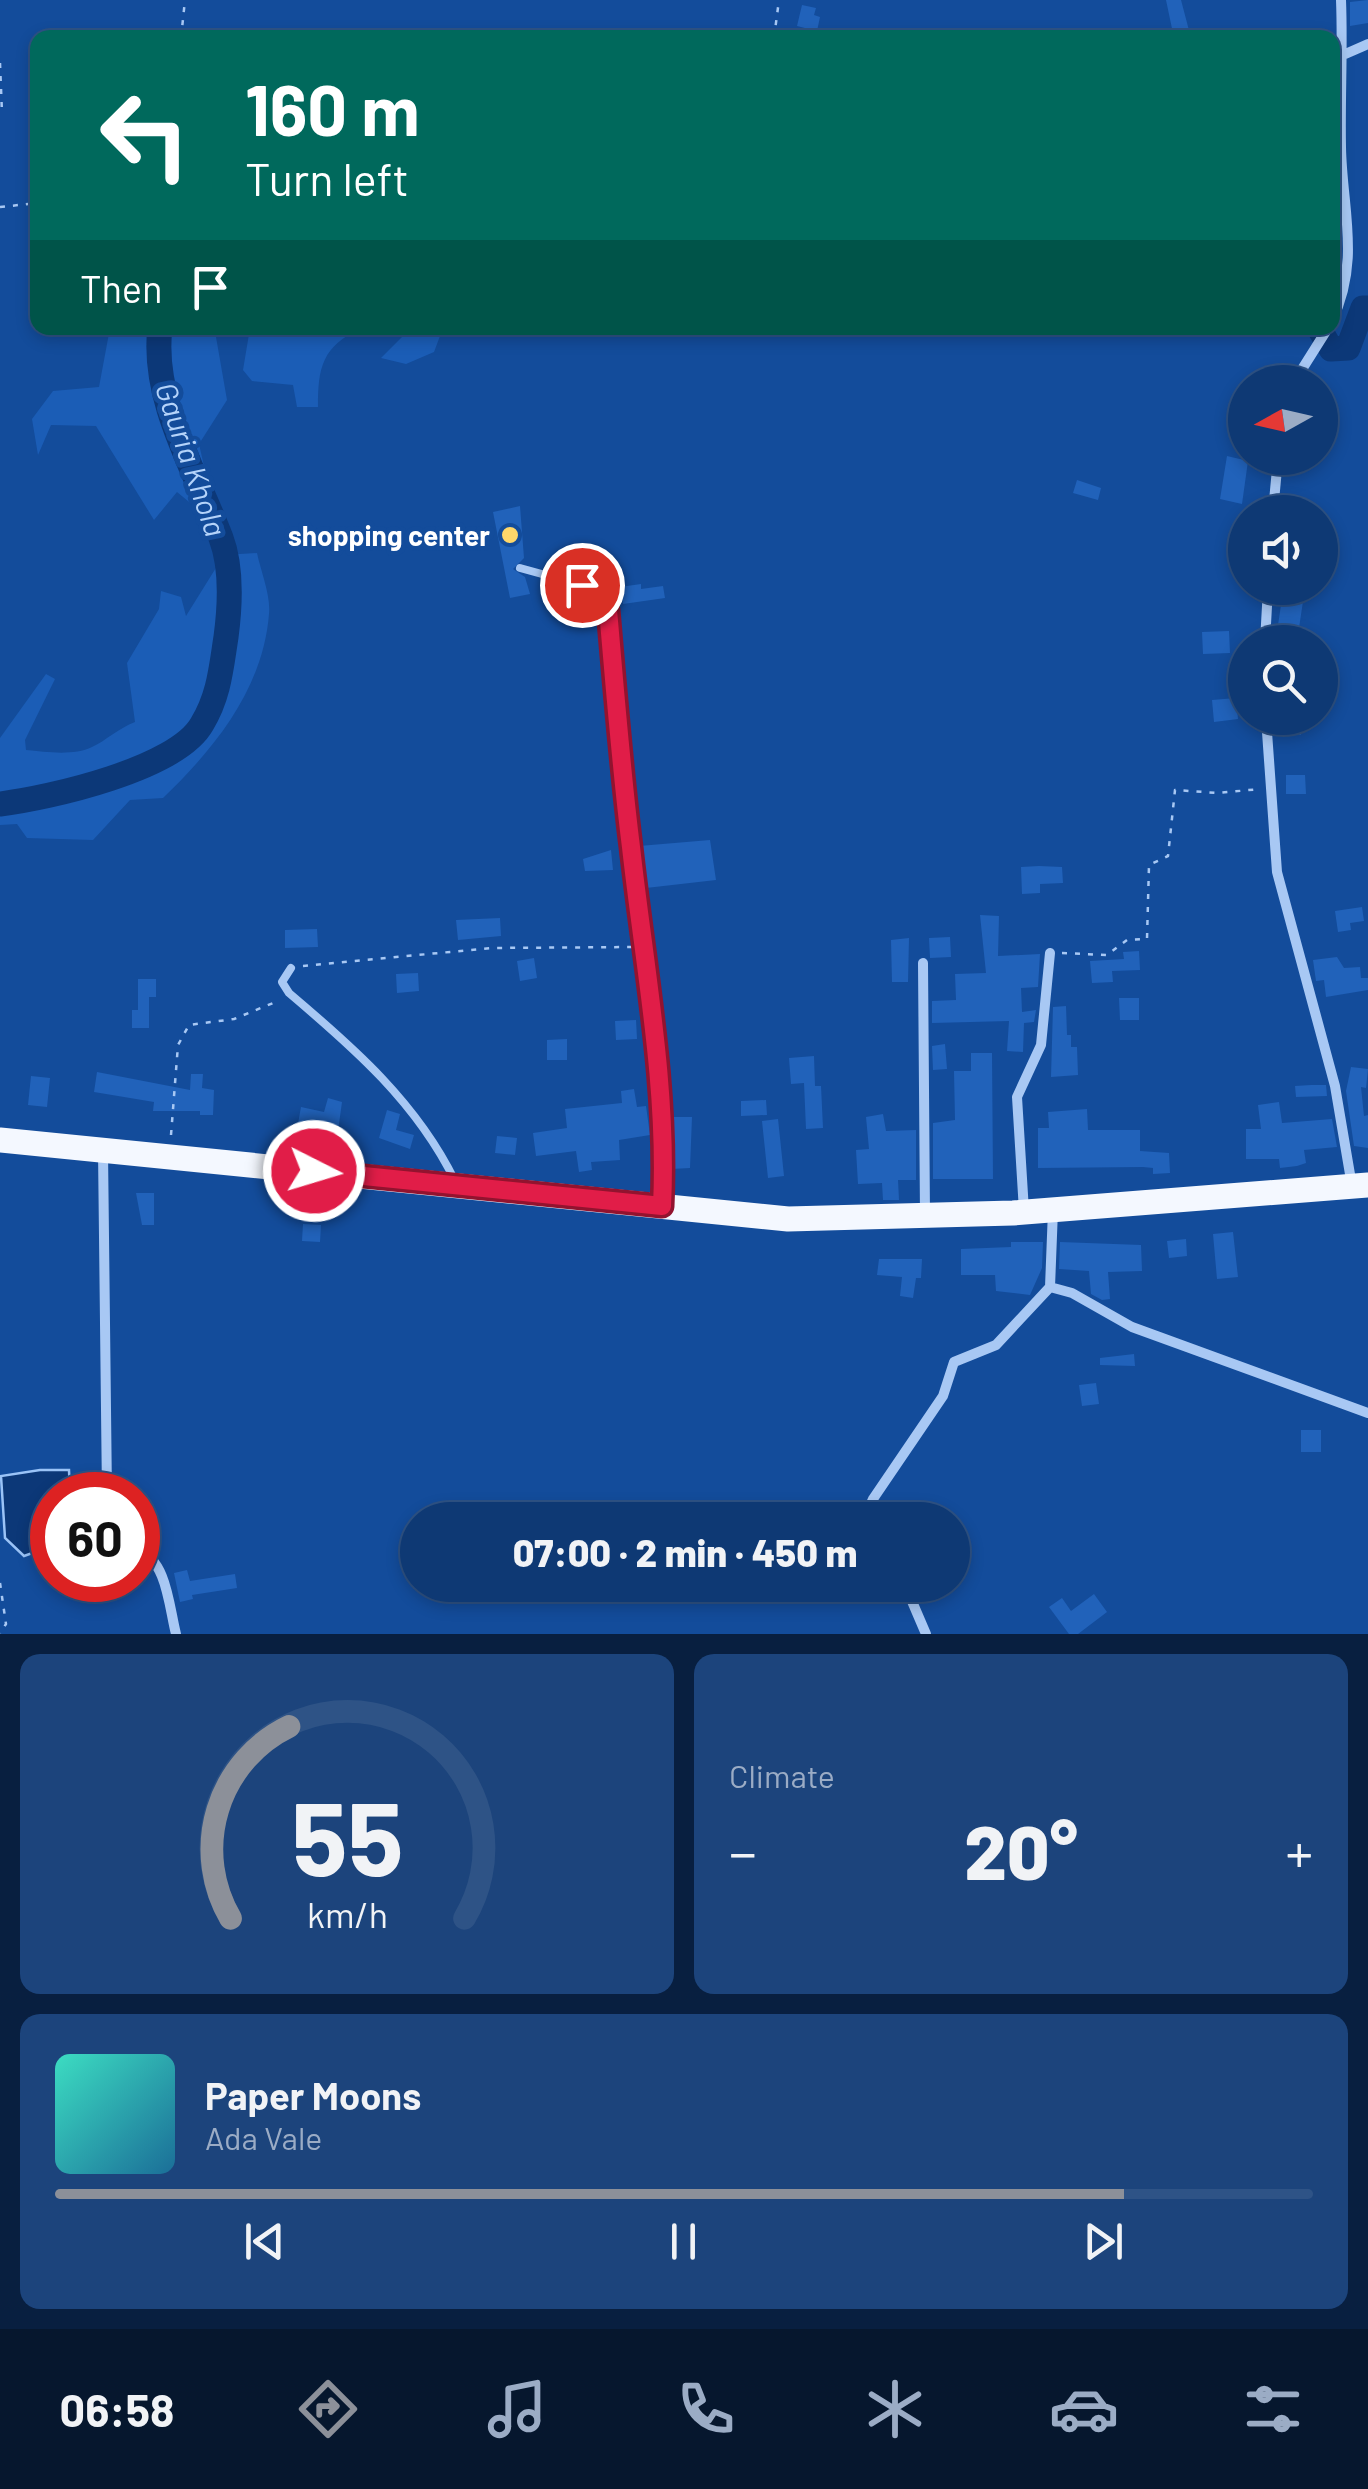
<!DOCTYPE html>
<html lang="en">
<head>
<meta charset="utf-8">
<style>
  body { margin:0; font-family:Barlow,sans-serif; background:#1c447c; color:#f1f3f6; height:100vh; display:flex; flex-direction:column; font-size:38px; white-space:nowrap }
  * { box-sizing:border-box; margin:0 }
  p { font-size:32px; color:#9bacc5 }
  .icon { flex:none; width:55px; height:55px; fill:none; stroke:currentColor; stroke-width:2; stroke-linecap:round; stroke-linejoin:round }
  .map { position:relative; height:1634px; overflow:hidden }
  .side { display:flex; flex-direction:column; gap:20px; padding:20px; background:#081f40; flex:1 }
  .side>* { flex:none }
  .banner { position:absolute; left:30px; top:30px; width:1310px; height:305px; border-radius:20px; box-shadow:0 5px 15px #0003,0 0 0 2px #2e5386; background:#00695c; color:#fff; overflow:hidden }
  .needle { width:65px; rotate:262deg }
  .controls { position:absolute; left:1228px; top:365px; display:grid; gap:20px }
  .controls a { display:grid; place-items:center; width:110px; height:110px; border-radius:50%; background:#0e3974; box-shadow:0 5px 15px #0003,0 0 0 2px #2e5386; font-size:50px }
  .speed { position:absolute; left:30px; top:1472px; display:flex; gap:20px; font-size:50px; font-weight:700; text-align:center }
  .speed>* { display:grid; place-content:center; width:130px; height:130px; border-radius:50%; background:#0e3974; box-shadow:0 5px 15px #0003,0 0 0 2px #2e5386; line-height:1 }
  .speed .limit { border:15px solid #d22; background:#fff; color:#111 }
  .pin { position:absolute; display:grid; place-items:center; width:85px; height:85px; color:#fff; margin:-42px; border:5px solid #fff; border-radius:50%; box-shadow:0 2px 10px #0007 }
  .me { position:absolute; width:110px; margin:-55px; rotate:95deg; stroke-linejoin:round; filter:drop-shadow(0 0 8px #0008) }
  .turn { display:flex; align-items:center; gap:35px; height:210px; padding:0 50px; font-size:45px }
  .turn .icon { width:130px; height:130px; stroke-width:2.5 }
  .turn b { display:block; font-size:70px; line-height:85px }
  .then { display:flex; align-items:center; height:95px; padding:0 50px; background:#0003; gap:20px; font-size:38px }
  .big { font-size:75px; font-weight:800; line-height:1.1 }
  .side .card { flex:1; display:flex; flex-direction:column; justify-content:center; gap:15px; min-width:0; padding:0 35px; border-radius:20px; background:#1c447c }
  .side .dial { align-items:center; gap:0 }
  .dial svg { height:260px; overflow:visible; fill:none; stroke:#2e5386; stroke-width:7; stroke-linecap:round; text-anchor:middle }
  .dial text { fill:#f1f3f6; stroke:none }
  .song { display:flex; align-items:center; gap:30px }
  .cover { width:120px; height:120px; border-radius:15px; background:linear-gradient(135deg,hsl(170 70% 55%),hsl(200 70% 35%)) }
  .played { height:10px; border-radius:5px; background:linear-gradient(90deg,#8c9099 85%,#2e5386 85%) }
  .keys { display:flex; justify-content:space-around; direction:ltr }
  .heat { display:flex; justify-content:space-between; align-items:center; font-size:55px; direction:ltr }
  .side .tiles { flex:1; display:grid; gap:20px; grid-template-columns:1fr 1fr }
  .card:last-child { grid-column:span 2 }
  .trip { position:absolute; left:400px; top:1502px; width:570px; height:100px; border-radius:50px; background:#0e3974; box-shadow:0 5px 15px #0003,0 0 0 2px #2e5386; font-weight:800; line-height:100px; text-align:center }
  .menu { display:flex; height:160px; justify-content:space-around; align-items:center; background:#06172e; color:#9bacc5 }
  .menu .icon { width:70px; height:70px }
  .menu .active { color:#8c9099 }
  .menu b { font-size:45px; color:#f1f3f6 }
  .map>svg:first-child { display:block }
  .green { fill:#1b5db6 }
  .water { fill:#0c3878; stroke:#9ac3f7; stroke-width:2.5 }
  .lines { fill:none; stroke-linecap:round; stroke-linejoin:round }
  .river { stroke:#0c3878; stroke-width:25 }
  .building { fill:#2162ba }
  .path { stroke:#a8c8f4; stroke-width:2.5; stroke-dasharray:5 8; stroke-linecap:butt }
  .lane { stroke:#a8c8f4; stroke-width:8 }
  .street { stroke:#a8c8f4; stroke-width:10 }
  .primary { stroke:#f4f8ff; stroke-width:25 }
  .route-casing { stroke:#92132f; stroke-width:25 }
  .route { stroke:#e11d48; stroke-width:18 }
  .poi-dot { fill:#ffd76a; stroke:#134c9b; stroke-width:4 }
  .labels { text-anchor:middle; dominant-baseline:central; stroke-width:10; stroke-linejoin:round; paint-order:stroke }
  .poi-label { font-size:28px; font-weight:bold; fill:#fff; stroke:#134c9b; text-anchor:end }
  .water-label { font-size:30px; font-style:italic; fill:#b4d3fa; stroke:#134c9b }
</style>
</head>
<body>
<div class="map">
<svg width="1368" height="1634" viewBox="0 0 1368 1634">
  <rect width="100%" height="100%" fill="#134c9b"/>
  <path class="green" d="M110,328h111l-5,9 11,63 -28,44 14,62h-19l-17,-14 -23,28 -58,-94 -45,-1 -13,30 -6,-36 21,-28 46,-4z
    M250,328h111c-39,19 -43,39 -43,79h-21l-4,-22 -41,-4 -9,-11z
    M382,328h61l-9,24 -28,12 -25,-6 27,-27z
    M257,553c4,19 14,43 12,61 -6,75 -54,134 -106,184l-33,2 -37,40 -66,-2 -10,-14 -17,1v-87l46,-64 9,5 -30,61 1,10c20,2 48,6 66,-3 15,-7 25,-18 43,-25l-8,-59 32,-54 2,-18 20,6 5,19 38,-61z"/>
  <path class="water" d="M40,1470h29l1,25h-18v51l-28,10 -19,-18 -4,-62z"/>
  <g class="lines">
    <path class="river" d="M1319,328l12,21 17,-1 15,-40h5
      M0,804c49,-6 177,-35 202,-80 17,-28 19,-55 24,-87 4,-30 6,-70 -5,-99 -25,-66 -70,-138 -61,-210"/>
  </g>
  <path class="building" d="M1166,0h15l10,38h-17z
    M1368,0v23l-18,3v-24z
    M802,5l14,3 -2,7 6,2 -3,14 -20,-5z
    M1227,456l21,5 -6,43 -22,-5z
    M1077,480l24,8 -3,12 -25,-7z
    M520,506l4,52 -11,11 12,8 5,17 -20,4 -17,-86z
    M641,584v5l22,-3 2,12 -42,6 -3,-17z
    M1291,588h14l-6,40 -21,-3 3,-20 7,1z
    M1229,631l1,22 -27,1 -1,-22z
    M1236,698l2,21 -24,3 -2,-22z
    M1275,718l27,2 -1,15 -25,-3z
    M1286,775h19l1,19h-20z
    M710,840l6,40 -70,8 -7,-42z
    M611,850l2,20 -28,1 -2,-12z
    M1039,866l23,1 1,16 -23,1v9l-18,1 -1,-27z
    M1362,907l2,14 -14,2 1,7 -13,2 -3,-21z
    M980,915l19,1 -1,40 42,-2 -2,33 -17,1 1,24 14,-2 -2,12 -10,1 -1,29 -16,-1 2,-30 -77,2v-22l24,-1 -1,-26 31,-1z
    M500,918l1,18 -43,4 -2,-20z
    M317,929l1,18 -33,1v-18z
    M950,937l1,20 -21,1 -1,-20z
    M909,938l-1,44h-16l-1,-42z
    M1139,951l1,19 -28,1 1,11 -21,1 -2,-22 34,-2 -1,-7z
    M1337,957l7,11 16,-1 1,11h7v12l-42,7 -2,-17 -8,1 -3,-21z
    M534,958l3,20 -17,3 -3,-20z
    M418,973l1,18 -22,2 -1,-19z
    M138,979h18v18h-7v31h-17v-18h6z
    M1119,998h20v22h-19z
    M1066,1006l1,29h4v12h6l1,28 -27,2 2,-70z
    M636,1020l1,19 -21,1 -1,-19z
    M567,1039v21h-20v-20z
    M945,1044l2,25 -14,1 -1,-24z
    M971,1053h21l1,126h-60v-56l22,-3 -1,-49h17z
    M814,1056l1,30h6l2,42 -17,1 -2,-46 -13,1 -2,-26z
    M1351,1067l17,2 -2,19 -5,-1 3,29 4,-1v33l-14,-2 -8,-55z
    M97,1072l93,18 1,-16h12l-1,14 12,2 -1,25h-13v-4h-47l1,-9 -60,-10z
    M31,1076l19,2 -3,29 -19,-2z
    M1311,1085h15l1,11 -31,1 -1,-11z
    M634,1089l3,18 9,-1 4,29 -31,5 1,20 -29,2 1,8 -13,2 -3,-21 -40,5 -3,-23 34,-5 -2,-19 57,-6 -1,-12z
    M328,1098l14,4 -4,29 -21,-6 -1,8 -19,-4 4,-22 23,5z
    M766,1100l1,15 -26,1v-15z
    M1279,1102l3,21 50,-4 5,28 -33,3 2,13 -9,3 -17,2 -1,-9h-33v-30h15l-3,-24z
    M1087,1109l1,21h52v21l29,2 1,20 -17,1v-6l-10,-1 -105,1v-40h11l-1,-16z
    M387,1110l13,4 -4,16 18,5 -4,14 -31,-11z
    M883,1114l3,17 30,-1v50h-18l1,20h-16l-1,-17 -24,1 -2,-34 13,-1 -3,-32z
    M671,1117h21l-2,51 -19,1z
    M778,1119l6,57 -16,2 -6,-57z
    M497,1136l20,2 -2,17 -20,-2z
    M136,1193h18v32h-12z
    M303,1224l18,1 -1,17 -18,-1z
    M1233,1232l5,45 -21,2 -4,-45z
    M1186,1239l1,17 -18,2 -2,-17z
    M1011,1242h32l-1,26 -12,27 -34,-4 -1,-16h-34v-26l50,-2z
    M1060,1242l81,3 1,26 -34,1 2,27 -8,1 -11,-6 -2,-23 -30,-2z
    M879,1259h43l-1,19h-5l-3,20 -13,-2 2,-19 -25,-2z
    M1134,1354l1,12 -35,-1v-7z
    M1096,1383l3,21 -17,2 -3,-21z
    M1301,1430h20v22h-20z
    M187,1570l3,11 45,-7 2,14 -45,7 1,4 -13,3 -6,-29z
    M1094,1594l13,18 -29,22h-9l-20,-27 13,-9 9,13z"/>
  <g class="lines">
    <path class="path" d="M181,38l4,-38
      M774,38l5,-38
      M0,63l2,50
      M0,207l38,-4
      M1062,953l45,2 20,-15 20,-1 2,-74 19,-9 7,-66 43,3 42,-4
      M303,966l188,-18 143,-1
      M171,1135l7,-90 11,-20 45,-6 44,-18
      M0,1583l6,41 -6,9"/>
    <path class="lane" d="M520,568l62,17 25,25 24,239 14,97 18,195 -1,60
      M291,968l-9,14 7,11c65,55 128,110 166,188"/>
    <path class="street" d="M1343,55l25,-11
      M1332,321c29,-61 10,-112 9,-174 -1,-49 2,-98 0,-147
      M1294,382l34,-54
      M1273,512l5,-54
      M1265,642l3,-54
      M1266,718l11,154 58,214 17,100
      M923,963l2,252
      M103,1151l4,344
      M1024,1211l-7,-114 24,-52 9,-92
      M1050,1287l22,6 60,34 236,86
      M871,1520l-3,-10 5,-11 70,-103 11,-34 42,-17 54,-58 3,-77
      M138,1550c29,10 31,57 38,84
      M905,1585l21,49"/>
    <path class="primary" d="M0,1140l788,79 225,-6 355,-28"/>
  </g>
  <g class="lines">
    <g class="route-casing">
      <path id="route" d="M314,1171l348,35c6,-120 -18,-241 -31,-359 -10,-79 -16,-158 -23,-237l-26,-25"/>
    </g>
    <use href="#route" class="route"/>
  </g>
  <circle class="poi-dot" cx="510" cy="535" r="10"/>
  <g class="labels">
    <g class="poi-label">
      <text x="490" y="535">shopping center</text>
    </g>
    <g class="water-label">
      <text transform="translate(192 459) rotate(71)">Gauria Khola</text>
    </g>
  </g>
</svg>
<div class="controls">
<a><svg class="needle" viewBox="-14 -14 28 28"><path d="M0-13l5 13h-10z" fill="#e53935"/><path d="M0 13l5-13h-10z" fill="#9bacc5"/></svg></a>
<a><svg class="icon" aria-label="sound" viewBox="0 0 24 24"><path d="M4 9h4l5-4v14l-5-4H4zM17 9q2 3 0 6"/></svg></a>
<a><svg class="icon" aria-label="search" viewBox="0 0 24 24"><circle cx="10" cy="10" r="6"/><path d="M15 15l6 6"/></svg></a>
</div>
<div class="speed"><div class="limit">60</div></div>
<div class="pin" style="left:582px;top:585px;background:#d93025"><svg class="icon" aria-label="arrive" viewBox="0 0 24 24"><path d="M6 21V4h12l-3 4 3 4H6"/></svg></div>
<svg class="me" style="left:314px;top:1171px" viewBox="-20 -20 40 40"><circle r="17" fill="#e11d48" stroke="#fff" stroke-width="3"/><path d="M0-11L8 9 0 5-8 9z" fill="#fff"/></svg>
<div class="trip">07:00 · 2 min · 450 m</div>
<div class="banner">
<div class="turn"><svg class="icon" aria-label="left" viewBox="0 0 24 24"><path d="M17 20v-9H6M10 6l-5 5 5 5"/></svg><div><b>160 m</b>Turn left</div></div>
<div class="then">Then<svg class="icon" aria-label="arrive" viewBox="0 0 24 24"><path d="M6 21V4h12l-3 4 3 4H6"/></svg></div>
</div>
</div>
<section class="side">
<div class="tiles">
<div class="card dial"><svg viewBox="0 0 100 80">
<path d="M14 69A42 42 0 1 1 86 69"/>
<path d="M14 69A42 42 0 0 1 32 10" stroke="#8c9099"/>
<text x="50" y="56" font-size="32" font-weight="700">55</text>
<text x="50" y="72" font-size="11">km/h</text>
</svg></div>
<div class="card"><p>Climate</p>
<div class="heat"><a>−</a><b class="big">20°</b><a>+</a></div>
</div>
<div class="card">
<div class="song"><i class="cover"></i><div><b>Paper Moons</b><p>Ada Vale</p></div></div>
<div class="played"></div>
<div class="keys"><svg class="icon" aria-label="previous" viewBox="0 0 24 24"><path d="M18 5L8 12l10 7zM5 5v14"/></svg><svg class="icon" aria-label="pause" viewBox="0 0 24 24"><path d="M8 5v14M16 5v14"/></svg><svg class="icon" aria-label="next" viewBox="0 0 24 24"><path d="M6 5l10 7-10 7zM19 5v14"/></svg></div>
</div>
</div>
</section>
<nav class="menu">
<b>06:58</b>
<svg class="icon active" aria-label="directions" viewBox="0 0 24 24"><path d="M12 3l9 9-9 9-9-9zM9 14v-3h6M13 9l2 2-2 2"/></svg>
<svg class="icon" aria-label="music" viewBox="0 0 24 24"><path d="M9 18V5l10-2v13"/><circle cx="6" cy="18" r="3"/><circle cx="16" cy="16" r="3"/></svg>
<svg class="icon" aria-label="phone" viewBox="0 0 24 24"><path d="M5 4h4l2 5-3 2q2 4 5 5l2-3 5 2v4C11 20 4 13 5 4z"/></svg>
<svg class="icon" aria-label="climate" viewBox="0 0 24 24"><path d="M12 3v18M4 7l16 10M4 17L20 7"/></svg>
<svg class="icon" aria-label="car" viewBox="0 0 24 24"><path d="M5 17H2v-5l4-1 3-4h7l3 4 3 1v5h-3M9 17h6M6 11h13"/><circle cx="7" cy="17" r="2"/><circle cx="17" cy="17" r="2"/></svg>
<svg class="icon" aria-label="filters" viewBox="0 0 24 24"><path d="M4 7h16M4 17h16"/><circle cx="9" cy="7" r="2"/><circle cx="15" cy="17" r="2"/></svg>
</nav>
</body>
</html>
